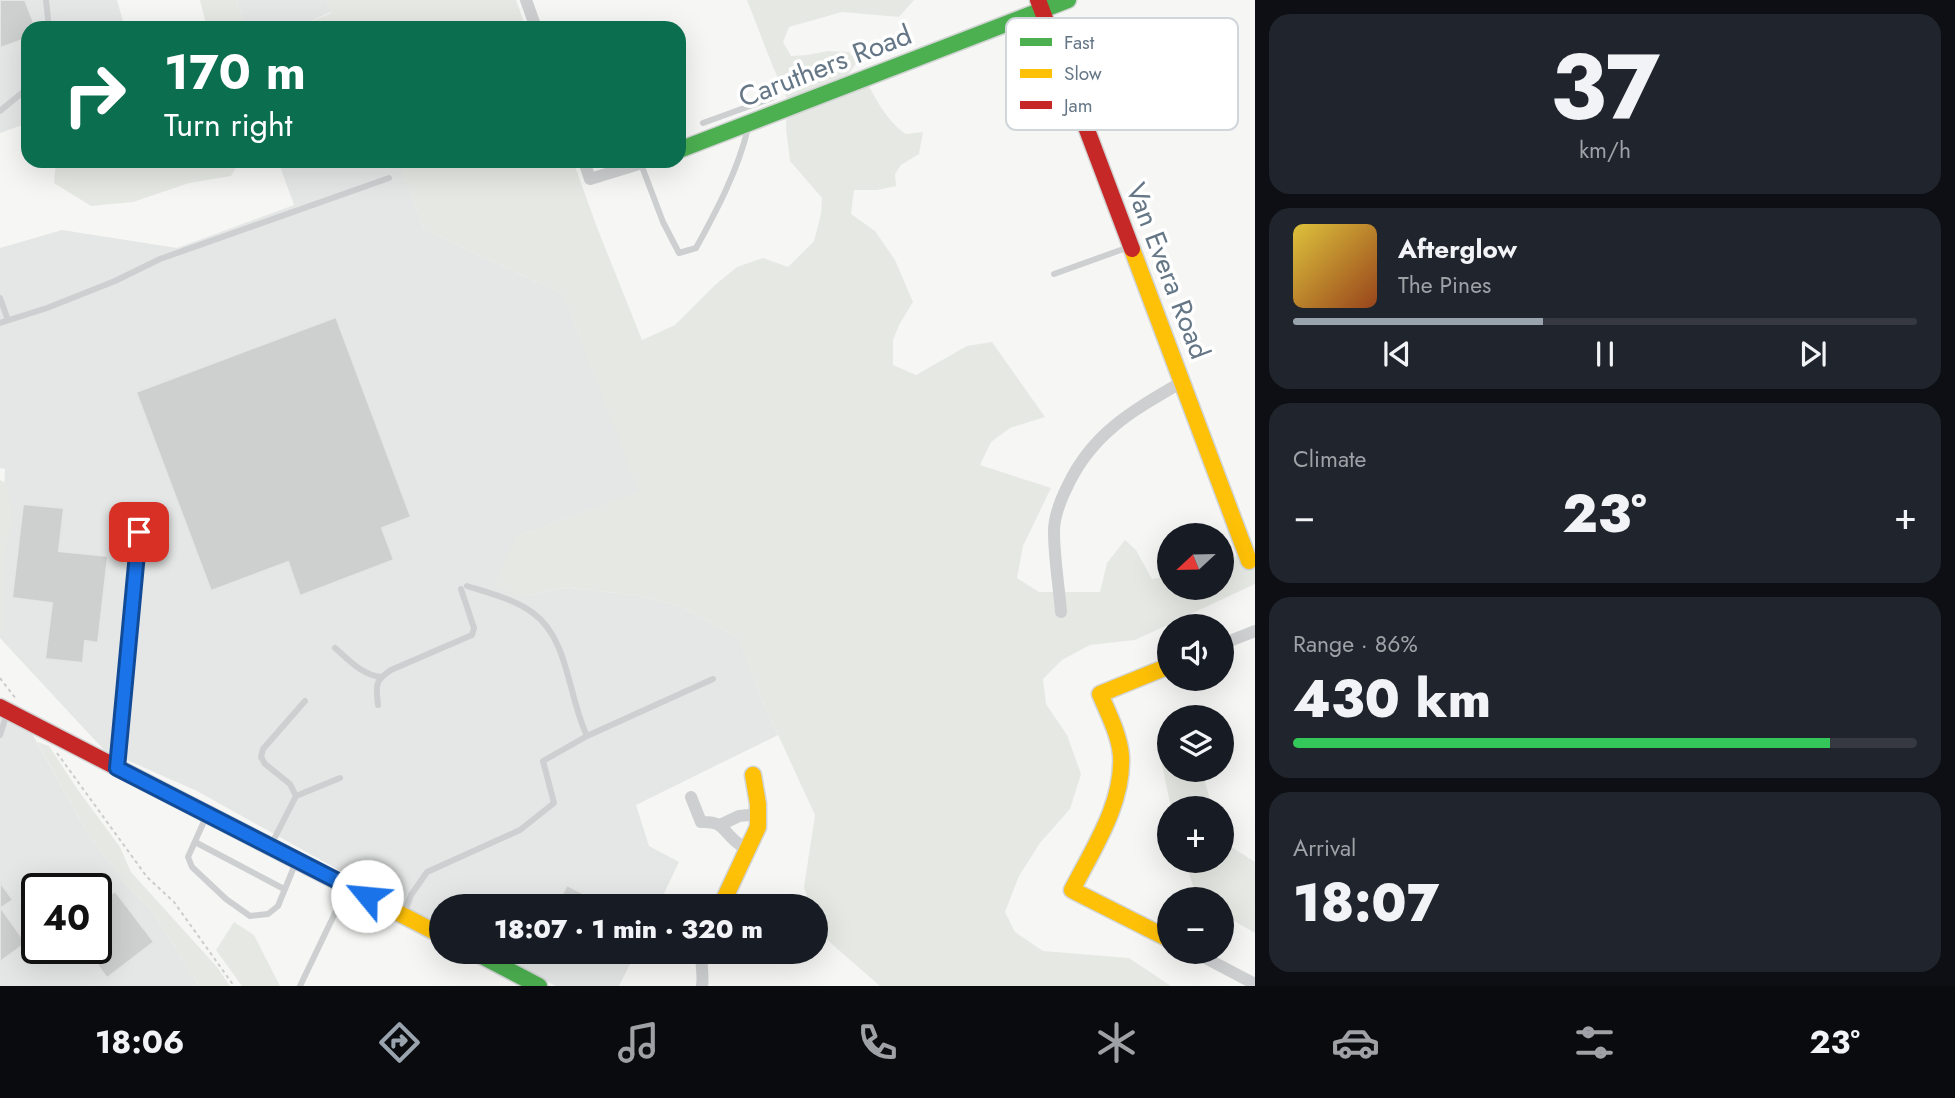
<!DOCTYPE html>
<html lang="en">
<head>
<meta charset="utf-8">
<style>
  body { margin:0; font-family:Jost,sans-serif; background:#20242c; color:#f1f3f6; height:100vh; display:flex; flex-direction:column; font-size:26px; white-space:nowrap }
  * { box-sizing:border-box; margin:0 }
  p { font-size:23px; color:#9ea1a6 }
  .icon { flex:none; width:38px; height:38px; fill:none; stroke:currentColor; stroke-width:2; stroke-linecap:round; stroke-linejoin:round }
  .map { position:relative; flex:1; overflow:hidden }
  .details { display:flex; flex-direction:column; gap:14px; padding:14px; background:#0d0f14; width:700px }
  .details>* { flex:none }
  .top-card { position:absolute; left:21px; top:21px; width:665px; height:147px; border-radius:21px; box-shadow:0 7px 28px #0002; background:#0b6e4f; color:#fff; overflow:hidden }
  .needle { width:46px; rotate:248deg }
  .controls { position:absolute; left:1157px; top:523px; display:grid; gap:14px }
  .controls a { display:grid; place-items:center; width:77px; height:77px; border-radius:50%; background:#171b24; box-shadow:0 7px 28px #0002; font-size:35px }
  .speed { position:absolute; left:21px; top:873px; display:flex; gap:14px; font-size:35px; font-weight:700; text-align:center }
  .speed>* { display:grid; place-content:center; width:91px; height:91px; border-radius:50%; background:#171b24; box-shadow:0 7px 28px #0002; line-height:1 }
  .speed .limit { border:4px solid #111; border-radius:10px; background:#fff; color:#111 }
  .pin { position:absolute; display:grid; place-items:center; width:60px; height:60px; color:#fff; margin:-30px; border-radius:14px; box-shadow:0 4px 10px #0006 }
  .me { position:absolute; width:77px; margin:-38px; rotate:298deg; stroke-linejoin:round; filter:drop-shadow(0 0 5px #0008) }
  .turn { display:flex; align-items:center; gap:24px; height:147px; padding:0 28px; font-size:32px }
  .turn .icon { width:91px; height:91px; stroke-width:2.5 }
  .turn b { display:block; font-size:49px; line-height:60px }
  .big { font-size:52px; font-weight:800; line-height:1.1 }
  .details .card { flex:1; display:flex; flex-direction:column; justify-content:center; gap:10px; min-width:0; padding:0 24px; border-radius:21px; background:#20242c }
  .details .dial { align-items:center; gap:0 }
  .dial b { font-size:91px; line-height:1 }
  .song { display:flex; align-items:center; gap:21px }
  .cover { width:84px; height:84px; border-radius:10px; background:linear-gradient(135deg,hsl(50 70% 55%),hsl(20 70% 35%)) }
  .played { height:7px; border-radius:4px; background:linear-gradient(90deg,#98a3ad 40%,#363941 40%) }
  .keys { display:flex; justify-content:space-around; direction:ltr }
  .heat { display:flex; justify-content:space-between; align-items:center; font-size:38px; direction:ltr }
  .charge { height:10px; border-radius:5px; background:linear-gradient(90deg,#34c759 86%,#363941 0) }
  .trip { position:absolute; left:429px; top:894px; width:399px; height:70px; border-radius:35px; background:#171b24; box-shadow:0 7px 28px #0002; font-weight:800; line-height:70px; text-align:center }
  .dock { display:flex; height:112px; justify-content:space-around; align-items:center; background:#090b0e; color:#9ea1a6 }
  .dock .icon { width:49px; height:49px }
  .dock .active { color:#98a3ad }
  .dock b { font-size:32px; color:#f1f3f6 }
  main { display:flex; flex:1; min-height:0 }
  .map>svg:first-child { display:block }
  .built { fill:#e5e6e6; fill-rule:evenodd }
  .green { fill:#e6e9e3 }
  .building { fill:#ced0d0; stroke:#e5e5e4; stroke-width:2 }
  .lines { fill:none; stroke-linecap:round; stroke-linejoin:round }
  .fast-casing { stroke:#d2d4d4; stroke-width:19 }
  .slow-casing { stroke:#d2d4d4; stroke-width:19 }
  .jam-casing { stroke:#d2d4d4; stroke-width:19 }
  .path { stroke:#ccc; stroke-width:2; stroke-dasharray:3.5 3.5; stroke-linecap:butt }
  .lane { stroke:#cdcfd0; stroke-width:6 }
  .street { stroke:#cdcfd0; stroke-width:12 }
  .fast { stroke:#4caf50; stroke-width:16 }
  .slow { stroke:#ffc107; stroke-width:16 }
  .jam { stroke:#c62828; stroke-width:16 }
  .route-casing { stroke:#114b97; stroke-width:18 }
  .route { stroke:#1a73e8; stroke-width:12 }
  .labels { text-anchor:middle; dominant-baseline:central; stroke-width:7; stroke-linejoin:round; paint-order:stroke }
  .street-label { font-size:28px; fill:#657786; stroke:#fff }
  .key { fill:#fff; stroke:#d1d6db; stroke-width:2 }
  .key-label { font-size:19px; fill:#657786 }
</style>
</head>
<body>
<main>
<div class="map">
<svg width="1255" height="986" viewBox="0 0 1255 986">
  <rect width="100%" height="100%" fill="#f6f6f5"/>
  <path class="built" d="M0,0h117l8,28h-97v95l-28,10z
    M236,0h91l4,12 -36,16h-48z
    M278,161h121l25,68 140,66 76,197 -124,45 14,59 16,-5 23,-3 66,7 45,11 59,32 23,62 16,35 -142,70 13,41 30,16 -21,44h-217v21l-244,-136 -93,-41 -104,-112v-68l5,-101 -5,-1v-220l62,-18 115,18 117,-43z
    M0,707l25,14 63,113 37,49 26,26 48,77h-199zM37,889h59v59h-59z
    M489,952h147l-17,34h-63z"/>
  <path class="green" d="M200,0h36l11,28h-40z
    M327,0h189l10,28h-231l36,-15z
    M747,0h167l-15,17 -57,-5 -53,15 -6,15 8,14 17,-1 20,-4 21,1 8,10 -14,20 -32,7 -23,12 -15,-34z
    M864,78c12,20 22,43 42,56l17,-2 -4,22 -18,11 -6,9 1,12 -19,4h-23l-3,24 24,17 20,29 18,42 -14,23 -6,15v25l23,10 51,-29 25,-4 53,75 -35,11 -19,14 -11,23 71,23 -28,58 -6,32 22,14h61l7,-29 18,-23 11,10 16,29 17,-3v12h53v-26l33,-14v36l-120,56 -45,5 -28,15 -19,19 3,25 21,31 14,39 -11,35 -30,34 -21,33 -14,36 10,20 28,19 86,7 42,28h-291l-62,-54 -2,-9v-17h-6l-6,-19 11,-72 -53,-115 -23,-62 -59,-32 -45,-11 -66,-7 -23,3 -16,5 -17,-2 -19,-9 22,-48 123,-45 -75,-197 -140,-66 -25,-68h174l25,69 44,110 33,-15 40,-40 22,-18 26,-9 25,9 26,-26 7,-27 1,-16 -32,-37 -4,-33 1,-20z
    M56,161h184l-9,15 -42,7 -56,19 -42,4 -37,-23z
    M0,480l4,2 5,12 2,30 -7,30v77l-4,3z
    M1169,721v49h33l10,38h-41l-9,-44v-39z
    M37,742l12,4 29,44 42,57 11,25 86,95 13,19h-31l-48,-77 -26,-26 -37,-49z
    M1222,841l33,21v71l-33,-19v-14l-25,-1 -12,-38h37z
    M234,922l20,13 26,51h-38l-26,-36z"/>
  <path class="building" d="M0,0h25l11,28h-8v10l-28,10z
    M336,317l75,200 -29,11 12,32 -94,36 -12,-34 -77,29 -75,-199z
    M23,504l41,4 -5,43 49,5 -10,87 -13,-2 -2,22 -38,-4 7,-56 -40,-5z
    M0,882l13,18 -12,8 25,35 -26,19z
    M567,885l27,14 -3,7h-35z
    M115,891l39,51 -47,36 -22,-30h11v-42z"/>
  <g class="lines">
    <g class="fast-casing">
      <path id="fast" d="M679,150l389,-150
        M474,952l65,34"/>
    </g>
    <g class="slow-casing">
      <path id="slow" d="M1132,249l117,312
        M1169,666l-69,28c8,19 19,40 21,61 3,48 -28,94 -49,135l97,49
        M209,815l232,120
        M721,906l37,-79v-23l-5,-29"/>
    </g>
    <g class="jam-casing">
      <path id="jam" d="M1038,0l94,249
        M0,707l209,108"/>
    </g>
    <path class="path" d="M0,678l16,21
      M57,753l90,124 27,25 60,84"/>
    <path class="lane" d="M46,0l3,28
      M0,111l28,-23
      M703,123l69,-25
      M679,134h1
      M641,164l22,58 16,31 17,-5c21,-38 42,-78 52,-120
      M1054,274l75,-27
      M0,298l8,22
      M0,323l47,-15 68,-27 45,-22 229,-81
      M467,586c22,7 47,13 66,27 36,26 35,84 54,123
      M335,648c14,12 27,27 46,29
      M378,705c-2,-19 -4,-24 13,-35l81,-35 2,-7 -13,-39
      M0,735l7,-22
      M117,766l22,-234
      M296,796l-6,-12 -25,-20 -4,-7 2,-8 42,-48
      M206,817l-18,40 4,10 34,32 24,17 18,-2 10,-8 18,-44
      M195,842l89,47
      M271,845l25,-49 44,-18
      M404,914l7,-19 16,-23 93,-42 34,-27 -11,-42 44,-25 126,-57
      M300,986l47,-98"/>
    <path class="street" d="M526,0l10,28
      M584,161l6,18 59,-18
      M1061,612c-2,-26 -7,-54 -7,-81 0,-15 7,-32 14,-46 25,-53 66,-75 114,-103
      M1222,644l33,-13
      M691,797l10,25c19,-1 20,5 32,17 4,4 10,8 15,11
      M720,825l19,-9 20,-2
      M1194,952l61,32
      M702,986c2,-12 -2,-23 0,-34"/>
    <use href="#fast" class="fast"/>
    <use href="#slow" class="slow"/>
    <use href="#jam" class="jam"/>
  </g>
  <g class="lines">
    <g class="route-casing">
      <path id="route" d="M139,532l-22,236 250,128"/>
    </g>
    <use href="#route" class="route"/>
  </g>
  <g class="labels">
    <g class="street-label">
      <text transform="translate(825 66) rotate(-21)">Caruthers Road</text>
      <text transform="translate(1168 271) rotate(69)">Van Evera Road</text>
    </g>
  </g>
  <rect x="1006" y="18" width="232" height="112" rx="10" class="key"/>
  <rect x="1020" y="38" width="32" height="8" fill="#4caf50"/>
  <rect x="1020" y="69" width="32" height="9" fill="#ffc107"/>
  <rect x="1020" y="101" width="32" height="8" fill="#c62828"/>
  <g class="key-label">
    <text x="1064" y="49">Fast</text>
    <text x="1064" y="80">Slow</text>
    <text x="1064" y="112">Jam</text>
  </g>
</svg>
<div class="controls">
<a><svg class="needle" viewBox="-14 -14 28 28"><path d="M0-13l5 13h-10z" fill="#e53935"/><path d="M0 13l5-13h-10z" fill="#9ea1a6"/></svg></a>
<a><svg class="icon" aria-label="sound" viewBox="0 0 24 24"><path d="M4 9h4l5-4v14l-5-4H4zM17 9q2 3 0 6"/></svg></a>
<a><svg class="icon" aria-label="layers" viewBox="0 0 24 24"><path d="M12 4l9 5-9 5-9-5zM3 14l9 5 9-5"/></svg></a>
<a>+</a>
<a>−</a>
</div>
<div class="speed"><div class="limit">40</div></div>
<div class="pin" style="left:139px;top:532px;background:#d93025"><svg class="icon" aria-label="arrive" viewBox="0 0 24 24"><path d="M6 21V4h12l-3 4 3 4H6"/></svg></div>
<svg class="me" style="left:367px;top:896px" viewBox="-20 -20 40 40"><circle r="19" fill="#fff"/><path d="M0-13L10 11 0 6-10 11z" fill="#1a73e8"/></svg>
<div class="trip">18:07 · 1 min · 320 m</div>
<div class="top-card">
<div class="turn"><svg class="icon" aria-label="right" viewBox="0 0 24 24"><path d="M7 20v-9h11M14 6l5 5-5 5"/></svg><div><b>170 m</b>Turn right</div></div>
</div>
</div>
<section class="details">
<div class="card dial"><b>37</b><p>km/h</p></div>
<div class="card">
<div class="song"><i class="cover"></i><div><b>Afterglow</b><p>The Pines</p></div></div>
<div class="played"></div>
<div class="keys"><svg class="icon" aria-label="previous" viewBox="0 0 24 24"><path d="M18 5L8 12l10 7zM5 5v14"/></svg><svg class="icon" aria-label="pause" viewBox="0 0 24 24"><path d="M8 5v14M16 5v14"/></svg><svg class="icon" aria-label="next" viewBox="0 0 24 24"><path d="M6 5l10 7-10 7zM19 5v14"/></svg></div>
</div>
<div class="card"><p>Climate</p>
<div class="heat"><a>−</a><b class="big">23°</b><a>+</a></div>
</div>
<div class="card"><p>Range · 86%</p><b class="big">430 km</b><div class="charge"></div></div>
<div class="card"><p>Arrival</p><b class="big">18:07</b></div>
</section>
</main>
<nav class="dock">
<b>18:06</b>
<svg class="icon active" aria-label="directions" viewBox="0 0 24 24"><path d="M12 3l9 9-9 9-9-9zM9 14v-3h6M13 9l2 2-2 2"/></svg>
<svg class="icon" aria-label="music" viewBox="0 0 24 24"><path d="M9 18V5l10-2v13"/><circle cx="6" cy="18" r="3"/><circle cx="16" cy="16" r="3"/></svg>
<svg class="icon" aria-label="phone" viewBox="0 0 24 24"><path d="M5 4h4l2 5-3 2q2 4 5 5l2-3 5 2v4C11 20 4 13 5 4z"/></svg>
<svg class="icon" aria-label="climate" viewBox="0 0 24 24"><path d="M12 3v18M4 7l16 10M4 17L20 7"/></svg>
<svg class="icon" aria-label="car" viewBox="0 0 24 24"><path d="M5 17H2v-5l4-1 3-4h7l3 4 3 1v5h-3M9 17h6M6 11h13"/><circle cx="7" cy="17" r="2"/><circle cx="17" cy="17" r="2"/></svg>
<svg class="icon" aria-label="filters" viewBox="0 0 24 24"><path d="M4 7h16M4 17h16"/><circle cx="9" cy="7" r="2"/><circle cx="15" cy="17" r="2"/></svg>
<b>23°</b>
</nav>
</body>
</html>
